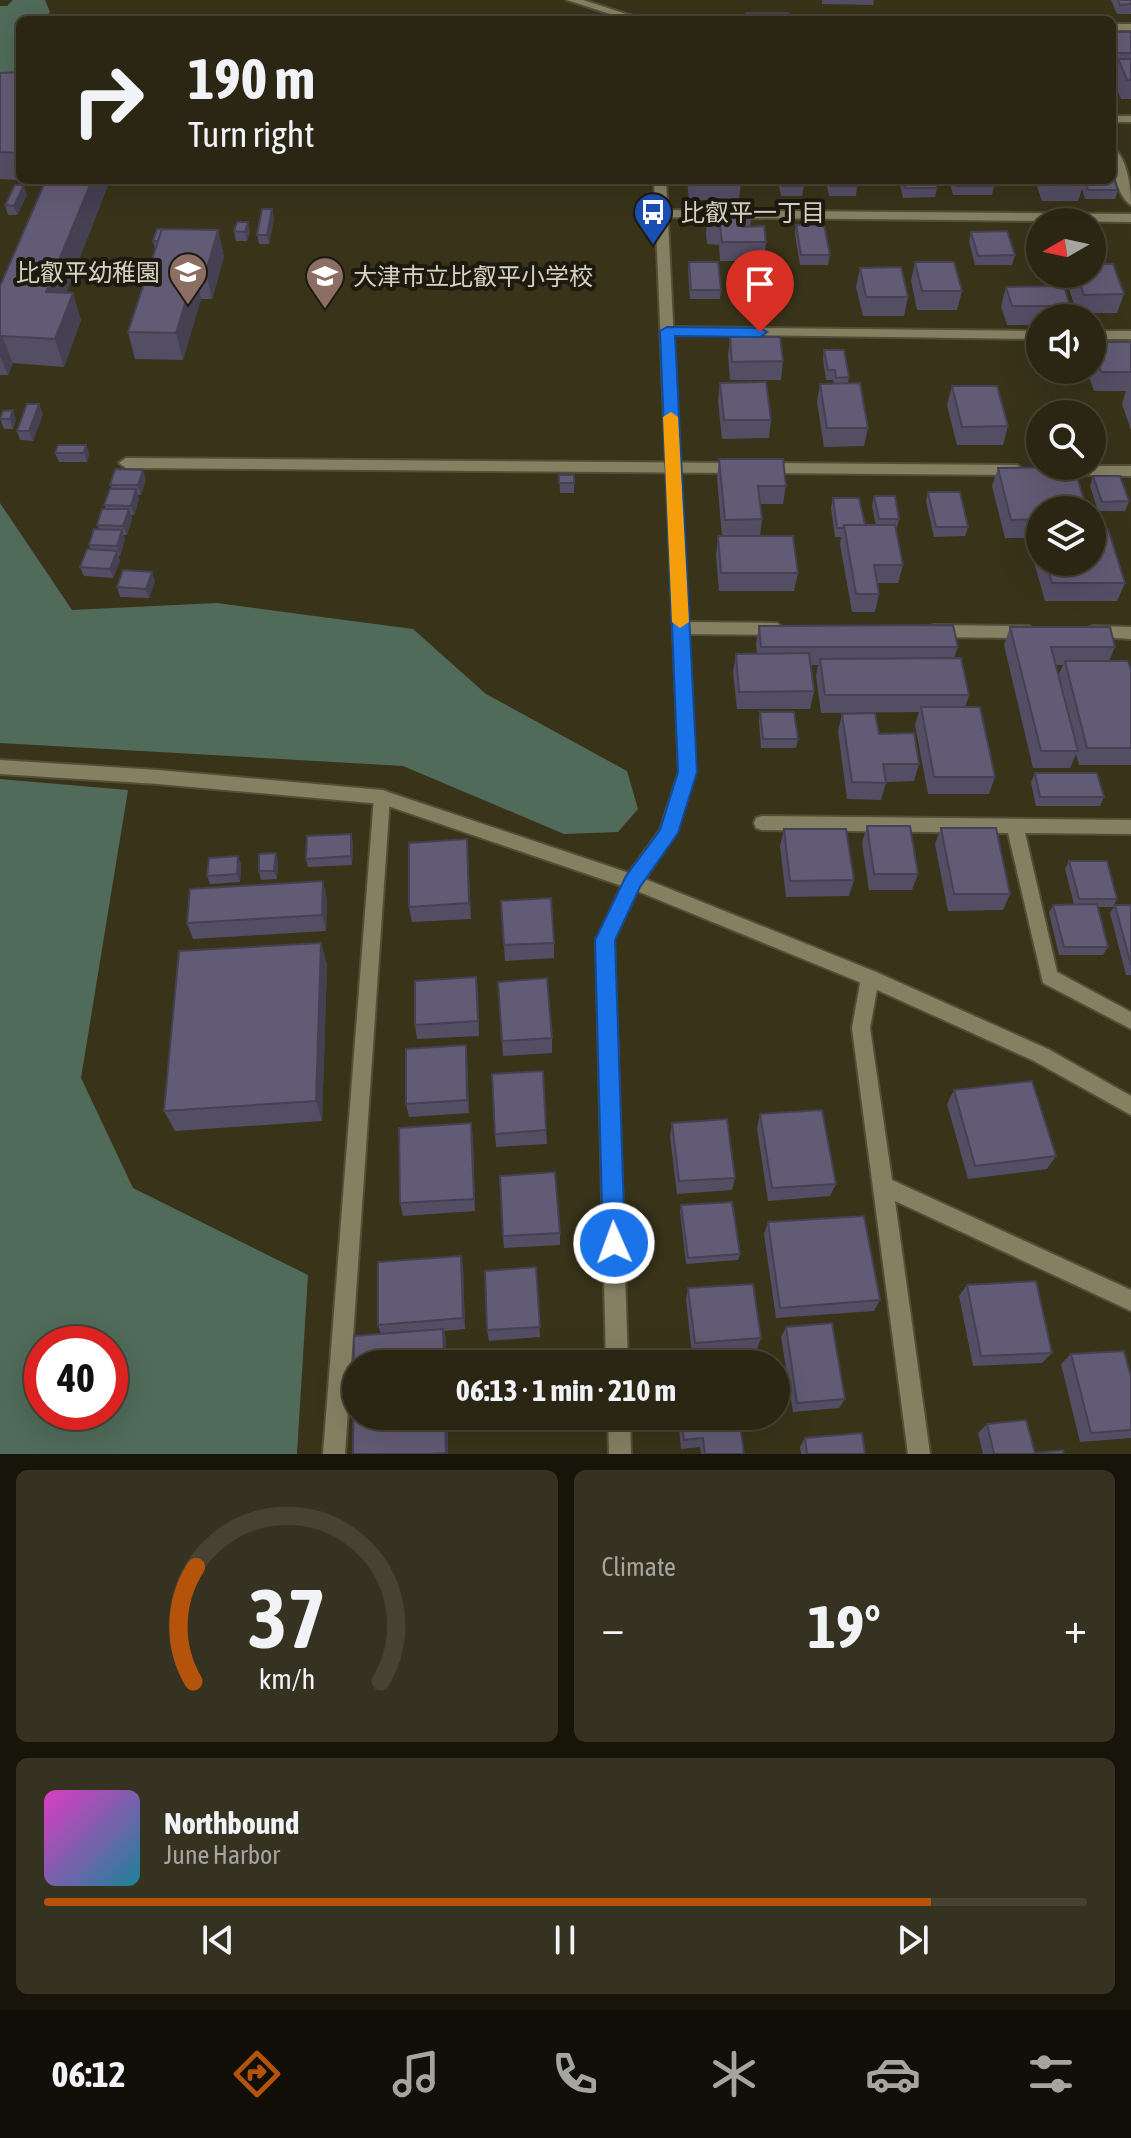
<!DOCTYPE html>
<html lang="en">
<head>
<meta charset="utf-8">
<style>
  body { margin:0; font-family:"Asap Condensed","Noto Sans JP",sans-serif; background:#363221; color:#f1f3f6; height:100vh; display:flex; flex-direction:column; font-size:30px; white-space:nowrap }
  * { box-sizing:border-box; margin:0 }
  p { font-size:26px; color:#a5a5a0 }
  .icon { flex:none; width:44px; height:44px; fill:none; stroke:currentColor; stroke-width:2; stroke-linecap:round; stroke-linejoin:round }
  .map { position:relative; height:1454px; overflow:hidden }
  .drawer { display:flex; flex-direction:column; gap:16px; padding:16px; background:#17150a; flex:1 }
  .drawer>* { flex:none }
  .guide { position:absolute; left:16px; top:16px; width:1100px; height:168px; border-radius:12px; box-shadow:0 8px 32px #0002,0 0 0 2px #464333; background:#2a2613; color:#f1f3f6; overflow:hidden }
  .needle { width:52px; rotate:261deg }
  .controls { position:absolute; left:1026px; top:208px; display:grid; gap:16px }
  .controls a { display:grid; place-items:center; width:80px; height:80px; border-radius:50%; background:#2a2613; box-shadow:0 8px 32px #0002,0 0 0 2px #464333; font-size:40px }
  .speed { position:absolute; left:24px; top:1326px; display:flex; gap:16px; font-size:40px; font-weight:700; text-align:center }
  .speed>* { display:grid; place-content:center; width:104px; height:104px; border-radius:50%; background:#2a2613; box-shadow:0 8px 32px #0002,0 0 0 2px #464333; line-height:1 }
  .speed .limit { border:12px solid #d22; background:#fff; color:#111 }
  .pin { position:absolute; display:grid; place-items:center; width:68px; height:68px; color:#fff; margin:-82px -34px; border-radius:50% 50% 50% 0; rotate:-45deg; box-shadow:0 0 8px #0007 }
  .pin .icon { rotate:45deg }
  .me { position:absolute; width:88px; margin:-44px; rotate:358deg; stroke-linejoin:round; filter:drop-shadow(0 0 6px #0008) }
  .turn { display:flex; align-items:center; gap:28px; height:168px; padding:0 40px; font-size:36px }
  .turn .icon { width:104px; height:104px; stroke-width:2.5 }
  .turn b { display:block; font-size:56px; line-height:68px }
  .big { font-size:60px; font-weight:700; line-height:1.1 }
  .drawer .tile { flex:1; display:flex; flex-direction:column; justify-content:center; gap:12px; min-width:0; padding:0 28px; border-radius:12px; background:#363221 }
  .drawer .dial { align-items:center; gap:0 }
  .dial svg { height:208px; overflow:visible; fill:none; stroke:#464333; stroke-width:7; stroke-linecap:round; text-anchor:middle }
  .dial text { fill:#f1f3f6; stroke:none }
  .song { display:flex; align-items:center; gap:24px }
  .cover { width:96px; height:96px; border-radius:12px; background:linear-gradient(135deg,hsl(310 70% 55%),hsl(190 70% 35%)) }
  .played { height:8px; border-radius:4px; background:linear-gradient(90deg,#b45309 85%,#464333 85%) }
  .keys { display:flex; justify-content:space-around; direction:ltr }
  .heat { display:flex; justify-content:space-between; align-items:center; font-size:44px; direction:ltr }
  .drawer .tiles { flex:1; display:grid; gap:16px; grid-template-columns:1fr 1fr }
  .tile:last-child { grid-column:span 2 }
  .trip { position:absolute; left:342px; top:1350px; width:448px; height:80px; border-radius:40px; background:#2a2613; box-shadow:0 8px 32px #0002,0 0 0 2px #464333; font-weight:700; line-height:80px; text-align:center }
  .tab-bar { display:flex; height:128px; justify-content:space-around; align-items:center; background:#110f08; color:#a5a5a0 }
  .tab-bar .icon { width:56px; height:56px }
  .tab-bar .active { color:#b45309 }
  .tab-bar b { font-size:36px; color:#f1f3f6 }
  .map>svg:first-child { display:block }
  .forest { fill:#506b5a; fill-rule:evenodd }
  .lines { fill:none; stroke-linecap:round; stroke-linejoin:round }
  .minor-casing { stroke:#534e38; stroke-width:4 }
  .tertiary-casing { stroke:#534e38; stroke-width:4 }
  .minor { fill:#868063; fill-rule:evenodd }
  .tertiary { fill:#868063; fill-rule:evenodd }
  .wall { fill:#544e65; fill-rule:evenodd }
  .shaded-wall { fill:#454052 }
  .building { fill:#625b75; stroke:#454052; stroke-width:2 }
  .route { fill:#1a73e8; stroke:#114b97; stroke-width:2 }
  .slow { fill:#f59e0b }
  .labels { text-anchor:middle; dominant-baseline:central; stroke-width:8; stroke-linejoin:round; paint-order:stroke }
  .far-poi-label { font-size:24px; fill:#d5d2c3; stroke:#1d1b0f; text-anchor:start }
</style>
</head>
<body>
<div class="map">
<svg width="1131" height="1454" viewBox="0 0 1131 1454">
  <rect width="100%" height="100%" fill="#383319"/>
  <path class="forest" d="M13,0h32l5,12 -6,8h-24v68l-20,10v-92h7z
    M0,503l72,107 145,-7 196,26 73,65 141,77 11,38 -20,23 -54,2 -161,-68 -403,-23z
    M0,779l128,11 -47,288 52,110 175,87 -11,179h-297zM42,1344h68v68h-68z"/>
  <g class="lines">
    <g class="minor-casing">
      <path id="minor" d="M1112,116h19v6h-19z
        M1112,147c15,9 19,40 19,58 -15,-9 -19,-41 -19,-58z
        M661,210l470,4v8l-474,-5 -2,-3z
        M667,327l373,4v8l-378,-5 -1,-3z
        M1092,331h39v8h-39z
        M126,458l611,5 7,5 -7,5 -611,-5 -7,-5z
        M765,463l252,2 7,5 -7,5 -252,-2 -7,-5z
        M1057,466h74v10l-79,-2 -2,-3z
        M681,622l96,1 8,6 -8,6 -96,-1 -8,-6z
        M933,625l96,1 8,6 -8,6 -96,-1 -8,-6z
        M1093,626l38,1v12l-43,-3 -3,-4 3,-4z
        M382,790l6,2 2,5 -45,657h-22l51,-657 2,-5z
        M762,816l369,4v14l-106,-1 32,139 74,40v17l-88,-46 -35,-150 -246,-3 -6,-2 -2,-5 2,-5z
        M870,970l6,2 3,6 -9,50 22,152 239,110v21l-236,-110 35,253h-22l-56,-426 9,-50 3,-6z"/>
    </g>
    <g class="tertiary-casing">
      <path id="tertiary" d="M567,0h16l62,20h-16z
        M1112,24h19v6h-19z
        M654,180h12l29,592 -19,61 -31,46 231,93 172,77 83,47v19l-97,-54 -170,-77 -227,-93 -23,49 14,424h-22l-10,-424 26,-54 -240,-82 -224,-20 -158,-10v-14l158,10 224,20 247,83 31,-43 19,-58z
        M608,1416h22l1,38h-22z"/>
    </g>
    <use href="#minor" class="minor"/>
    <use href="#tertiary" class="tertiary"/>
  </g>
  <path class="wall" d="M822,0h52l-1,5 -51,-1z
    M1111,0h20v14h-14z
    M1112,32h19v67h-10l-9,-22 2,-6h-2z
    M20,72v108l-20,-1v-106z
    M30,180h80l-44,113 15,27 -17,47 -51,-4 -5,12h-8v-89l45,-106z
    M687,180h54l-2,20h-50z
    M778,180h25l1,6 -2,10h-21z
    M826,180h30l1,6 -1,10h-27z
    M899,180h36l2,8 -2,9 -32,1z
    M949,180h44l1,6 -2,9h-39z
    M1035,180h77l6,10 -3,9h-30l-3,-10 -4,12h-36z
    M27,195l-10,20h-9l-3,-10z
    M718,206l34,8 -2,12 16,16 -2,19h-44l-1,-16 -12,-1 -1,-9 1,-19h10z
    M272,209l2,10 -5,25h-10l-2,-9z
    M796,225l34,30 -2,10h-28l-5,-31z
    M218,230l6,27 -12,42h-11l-18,61 -48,-1 -7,-27 27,-83 -2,-8z
    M234,231l16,1 -3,9h-11z
    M971,232l44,23 -3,10h-37l-6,-24z
    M689,262l32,28 -1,9h-30l-2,-28z
    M915,262l47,29 -5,19h-40l-6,-29z
    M860,268l48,29 -4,19h-41l-7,-29z
    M1070,274h22l32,20 -7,19h-40l-10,-30z
    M1006,287l64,19 -4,12h-26v7h-33l-6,-19z
    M730,337l53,24 -2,19h-51l-2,-24z
    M1092,342h39v88l-9,-26 4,-13h-32l-7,-21h5z
    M824,350l25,27 -1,6 20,45 -4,18 -40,1 -7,-45 3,-18 14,-1 -1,-3h-7l-3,-21z
    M720,383l51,37 -2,18 -47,1 -4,-38z
    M952,386l56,40 -5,19h-46l-10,-40z
    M43,414l-10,27 -13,-1 -3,-9z
    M0,419l16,1 -3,9h-9z
    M86,445l3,9 -2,8h-28l-4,-9z
    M719,459l67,27 -3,18h-22l1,15 -2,17 38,37 -4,18h-75l-3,-36 2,-19h4l-5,-58z
    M998,468l42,42v52h52l33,21 -8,18h-72l-15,-53 4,-10h-29l-13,-52z
    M559,475h15v18h-14z
    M1093,476l36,25 -4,10h-27l-8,-25z
    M146,479l-5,16h-4l2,4 -5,16h-3l1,4 -5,16h-4l2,4 -5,17h-2l2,5 -7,17 -29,-2 -4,-9 11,-17 -2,-5 10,-16 -2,-4 9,-16 -2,-4 8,-16 -2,-4z
    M928,492l40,35 -3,9 -31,1 -8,-36z
    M874,496l25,23 -2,9 -2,1 8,36 -5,18h-20l1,11 -4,18h-23l-12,-68 1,-7h-6l-4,-29 2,-10 32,27h11l-4,-19z
    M155,581l-6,17 -29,-1 -3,-10z
    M759,626l199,21 -4,11 15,37 -4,12 30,70 -6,17h-61l-13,-69 4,-13 -98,1 -5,-37 2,-11h-8l4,26 -4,18h-73l-4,-37 3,-18h21l-1,-10z
    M1010,627l105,20 -6,14 22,9v95h-52l-3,-11 -6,14h-37l-29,-123zM1056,665h7l-5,11z
    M760,712l38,27 -2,9h-35l-2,-27z
    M842,714l37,20 40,30 -5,17 -28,1 -5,18 -34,-1 -9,-68z
    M1035,773l69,24 -4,9h-64l-5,-24z
    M867,826l51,48 -6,16h-43l-7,-47z
    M941,828l69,66 -7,16 -55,1 -13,-67z
    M784,829l70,51 -5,16 -63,1 -6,-51z
    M353,842l-1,23 -44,2 -2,-8z
    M238,856l3,9 -1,17 -30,2 -3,-8z
    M468,856l3,63 -59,3 -3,-15z
    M1069,861l48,38 -4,8h-15l10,40 -5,8h-44l-10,-42 4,-8 21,-1 -9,-35z
    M278,862l-1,17 -16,1 -2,-9z
    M327,898l-1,33 -133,8 -6,-16z
    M501,901l53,42v15l-49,3z
    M1115,905h16v70h-5l-16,-62z
    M321,943l6,22 -5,156 -147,10 -11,-20z
    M498,982l54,56v15l-49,3z
    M478,992l1,44 -62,3 -2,-14z
    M466,1045l1,14 2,54 -60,4 -3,-13z
    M543,1071l4,73 -51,3 -1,-13z
    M954,1090l102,66 -9,13 -79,10 -21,-75z
    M760,1114l76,70 -6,12 -62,5 -11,-73z
    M672,1123l63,55 -3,12 -55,4 -7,-58z
    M473,1137l2,74 -72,5 -3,-13z
    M681,1205l59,49 -2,6 -52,4 -6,-53z
    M768,1222l112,78 -6,11 -98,7 -12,-84z
    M560,1233v12l-56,3 -1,-12z
    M461,1256l2,11 2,62 -21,2 2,9v24h-90v52h92v38h-95l1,-118 27,-2 -3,-9v-63z
    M536,1267l4,70 -51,4 -2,-11z
    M967,1285l85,68 -10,10 -69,3 -14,-70z
    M688,1288l73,50 -4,11 -65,5 -6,-55z
    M786,1327l59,72 -6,9 -46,4 -12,-75z
    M1071,1354l60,23v61l-51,4 -19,-78z
    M678,1416h61l5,38h-43l-1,-7 -19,2z
    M987,1424l48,29 29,1h-81l-5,-21z
    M805,1438l60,16h-64l-1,-7z"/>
  <path class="shaded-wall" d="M92,180h18l-55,140 -9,-28z
    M24,185l3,10 -10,20 -3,-9z
    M272,209l2,10 -5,25 -2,-9z
    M248,222l2,10 -3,9 -2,-9z
    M218,230l6,27 -12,42 -6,-27z
    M195,272l6,27 -18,61 -7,-27z
    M73,293l8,27 -17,47 -9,-28z
    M2,336l11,27 -5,12 -8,-19v-14z
    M39,404l4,10 -10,27 -4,-10z
    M13,410l3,10 -3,9 -3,-10z
    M86,445l3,9 -2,8 -3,-9z
    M143,470l3,9 -5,16 -3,-10z
    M136,489l3,10 -5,16 -3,-9z
    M129,509l3,10 -5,16 -4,-9z
    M122,530l3,9 -5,17 -3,-10z
    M117,551l3,10 -7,17 -3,-9z
    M152,572l3,9 -6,17 -3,-9z
    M351,834l2,8 -1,23 -1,-9z
    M467,839l1,17 3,63 -2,-16z
    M276,853l2,9 -1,17 -3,-8z
    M238,856l3,9 -1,17 -3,-8z
    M323,881l4,17 -1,33 -4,-16z
    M321,943l6,22 -5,156 -6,-20z
    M476,977l2,15 1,44 -1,-15z
    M466,1045l1,14 2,54 -2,-13z
    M471,1123l2,14 2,74 -1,-12z
    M461,1256l2,11 2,62 -2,-11z
    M443,1329l3,11v24h-2z
    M445,1416h3v38h-2z"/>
  <path class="building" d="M1118,0h13v4l-11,1z
    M746,13h42l1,7h-42z
    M1112,32h19v21h-17l-2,-5z
    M1118,59h13v21h-4z
    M20,72v81l-20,-1v-79z
    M1112,175l6,15h-30l-3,-10h27z
    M46,180h46l-46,112 27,1 -18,46 -53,-3 -2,6v-56z
    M690,180h51v1h-50z
    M781,180h22l1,6h-22z
    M829,180h27l1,6h-27z
    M903,180h32l2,8h-32z
    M954,180h39l1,6h-38z
    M1047,180h36l1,2h-36z
    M15,185h9l-10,21 -9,-1z
    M718,206h33l1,8h-11l2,13 21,-1 2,16h-44l-2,-16h-11l-2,-10h12z
    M262,209h10l-5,26h-10z
    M237,222h11l-3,10 -11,-1z
    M796,225h28l6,30h-29z
    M157,229h5l-4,12h-5z
    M162,229l56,1 -12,42h-11l-19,61 -48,-1z
    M1007,231l8,24 -37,1 -7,-24z
    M689,262h29l3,28h-30z
    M915,262h39l8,29h-40z
    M1092,264h21l11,30 -40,1 -7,-21h15z
    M901,267l7,30h-42l-6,-29z
    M1064,286l6,20h-58l-6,-19z
    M730,337h50l3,24 -51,1z
    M1092,342h39v30h-30l-9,-25z
    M824,350h20l5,27 -13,1 -1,-8h-7z
    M766,382l5,38h-47l-4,-37z
    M860,383l8,45h-41l-7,-44z
    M952,386h45l11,40 -46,1z
    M27,404h12l-10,27h-12z
    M13,410l-3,9h-10l3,-8z
    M58,445h28l-2,8h-29z
    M719,459h64l3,27h-28l4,33 -37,1z
    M1074,467l13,43h-47v9l-29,1 -13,-52z
    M115,469l28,1 -5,15h-28z
    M559,475h15v8h-15z
    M1093,476h27l9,25 -27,1z
    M110,489h26l-5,17 -27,-1z
    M928,492h32l8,35h-32z
    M874,496h21l4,23h-20z
    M833,498h26l6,27h-21l-1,3h-6z
    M102,509h27l-6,17 -26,-1z
    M844,525h51l8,40h-29l5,29h-23z
    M94,529l28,1 -5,16 -28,-1z
    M1092,529h16l17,54h-73l-6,-21h46z
    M718,536h75l5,37h-77z
    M87,549l30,2 -7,18 -30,-2z
    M123,570l29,2 -6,17 -29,-2z
    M953,625l5,22h-197l-2,-21z
    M1010,627h100l5,20h-64l27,104h-37z
    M809,653l5,38 -75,1 -3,-38z
    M961,658l8,37h-144l-5,-36z
    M1065,661h63l3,9v78h-44z
    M921,707h59l15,70h-61z
    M760,712h34l4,27h-35z
    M875,713l4,21 35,-1 5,31h-36l3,19 -34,-1 -10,-68z
    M1035,773h62l7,24h-64z
    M867,826h43l8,48h-44z
    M941,828h55l14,66h-56z
    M784,829h62l8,51 -64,1z
    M351,834v22l-45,3 1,-23z
    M467,839l2,64 -60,4v-64z
    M276,853l-2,18h-15v-17z
    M238,856l-1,18 -30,2 2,-18z
    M1069,861h38l10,38h-38z
    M323,881l-1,34 -135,8 3,-34z
    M551,898l3,45 -50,2 -3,-44z
    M1097,904l11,43h-44l-11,-42z
    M1115,905h16v60z
    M321,943l-5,158 -152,10 15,-160z
    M476,977l2,44 -63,4v-44z
    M547,978l5,60 -50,3 -4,-59z
    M466,1045l1,55 -61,4v-55z
    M543,1071l3,59 -51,4 -3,-60z
    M1032,1081l24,75 -81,10 -21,-76z
    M822,1110l14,74 -64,4 -12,-74z
    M727,1119l8,59 -56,3 -7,-58z
    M471,1123l3,76 -74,4 -1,-75z
    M555,1172l5,61 -57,3 -3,-60z
    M732,1202l8,52 -52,4 -7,-53z
    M864,1216l16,84 -100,8 -12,-86z
    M461,1256l2,62 -85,7v-63z
    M536,1267l4,60 -53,3 -2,-59z
    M1036,1281l16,72 -71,3 -14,-71z
    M753,1284l8,54 -66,5 -7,-55z
    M832,1323l13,76 -48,4 -11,-76z
    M443,1329l1,35h-88v52h89l1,37 -15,1h-78l1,-118z
    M1124,1351l7,26v53l-40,3 -20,-79z
    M681,1416h58l5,38h-39l-2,-16 -19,2z
    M1026,1420l9,33 28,-3 1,4h-70l-7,-30z
    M862,1433l3,21h-58l-2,-16z"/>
  <path class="route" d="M667,327l93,1 7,4 -7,5 -85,-1 22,436 -19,61 -38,54 -25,53 10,303 -3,8 -8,3 -8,-3 -3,-8 -8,-303 31,-64 34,-46 18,-58 -18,-441z"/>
  <path class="slow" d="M671,412l7,5 11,205 -9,6 -8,-6 -9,-205z"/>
  <defs>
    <g id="bus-pin" transform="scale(2)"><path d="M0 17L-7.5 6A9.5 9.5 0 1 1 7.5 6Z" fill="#1a4fb4" stroke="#1d1b0f"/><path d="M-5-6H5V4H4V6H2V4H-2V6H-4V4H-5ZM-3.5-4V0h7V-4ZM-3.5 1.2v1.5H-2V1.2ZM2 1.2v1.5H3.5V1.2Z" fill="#fff"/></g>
    <g id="school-pin" transform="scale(2)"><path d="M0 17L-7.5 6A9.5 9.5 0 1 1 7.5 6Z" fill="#8d6e63" stroke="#1d1b0f"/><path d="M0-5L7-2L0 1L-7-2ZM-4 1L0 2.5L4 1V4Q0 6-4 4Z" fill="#fff"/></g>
  </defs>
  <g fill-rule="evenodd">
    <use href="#bus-pin" x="653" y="212"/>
    <use href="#school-pin" x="188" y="272"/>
    <use href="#school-pin" x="325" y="276"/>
  </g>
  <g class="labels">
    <g class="far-poi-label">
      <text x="681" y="212">比叡平一丁目</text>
      <text x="160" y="272" text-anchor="end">比叡平幼稚園</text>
      <text x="353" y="276">大津市立比叡平小学校</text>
    </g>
  </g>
</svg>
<div class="controls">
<a><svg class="needle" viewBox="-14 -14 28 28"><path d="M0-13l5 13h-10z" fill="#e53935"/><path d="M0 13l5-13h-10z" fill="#a5a5a0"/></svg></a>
<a><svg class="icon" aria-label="sound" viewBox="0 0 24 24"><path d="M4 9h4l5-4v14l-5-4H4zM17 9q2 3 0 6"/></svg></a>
<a><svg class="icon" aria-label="search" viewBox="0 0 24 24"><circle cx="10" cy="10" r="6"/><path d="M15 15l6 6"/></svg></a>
<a><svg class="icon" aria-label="layers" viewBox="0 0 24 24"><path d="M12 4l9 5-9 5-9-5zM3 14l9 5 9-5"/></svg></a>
</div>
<div class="speed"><div class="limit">40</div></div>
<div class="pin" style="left:760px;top:332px;background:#d93025"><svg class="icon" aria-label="arrive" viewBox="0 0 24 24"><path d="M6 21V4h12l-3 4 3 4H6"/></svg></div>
<svg class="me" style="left:614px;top:1243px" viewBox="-20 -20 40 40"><circle r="17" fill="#1a73e8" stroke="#fff" stroke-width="3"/><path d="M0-11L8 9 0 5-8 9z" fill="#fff"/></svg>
<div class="trip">06:13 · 1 min · 210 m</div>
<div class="guide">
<div class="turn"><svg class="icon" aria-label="right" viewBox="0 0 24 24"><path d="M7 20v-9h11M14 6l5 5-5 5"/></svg><div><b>190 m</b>Turn right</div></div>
</div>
</div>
<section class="drawer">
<div class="tiles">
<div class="tile dial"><svg viewBox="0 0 100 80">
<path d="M14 69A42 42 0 1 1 86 69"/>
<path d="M14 69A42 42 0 0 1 15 25" stroke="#b45309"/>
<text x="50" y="56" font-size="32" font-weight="700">37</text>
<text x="50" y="72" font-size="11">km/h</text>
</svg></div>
<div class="tile"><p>Climate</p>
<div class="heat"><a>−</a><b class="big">19°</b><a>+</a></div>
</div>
<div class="tile">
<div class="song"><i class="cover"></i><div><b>Northbound</b><p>June Harbor</p></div></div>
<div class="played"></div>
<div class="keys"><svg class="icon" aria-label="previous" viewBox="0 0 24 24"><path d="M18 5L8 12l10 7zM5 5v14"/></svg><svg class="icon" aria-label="pause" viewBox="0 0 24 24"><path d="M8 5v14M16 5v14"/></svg><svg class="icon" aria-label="next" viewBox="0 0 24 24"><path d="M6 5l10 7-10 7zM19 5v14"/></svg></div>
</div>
</div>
</section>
<nav class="tab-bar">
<b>06:12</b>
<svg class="icon active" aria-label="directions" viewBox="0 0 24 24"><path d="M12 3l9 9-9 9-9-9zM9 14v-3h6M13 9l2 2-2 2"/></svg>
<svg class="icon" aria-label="music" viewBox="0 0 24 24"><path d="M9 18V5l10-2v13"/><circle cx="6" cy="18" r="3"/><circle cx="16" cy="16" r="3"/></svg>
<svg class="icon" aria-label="phone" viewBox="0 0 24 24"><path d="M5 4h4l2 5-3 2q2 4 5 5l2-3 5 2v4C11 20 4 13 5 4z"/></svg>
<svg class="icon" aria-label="climate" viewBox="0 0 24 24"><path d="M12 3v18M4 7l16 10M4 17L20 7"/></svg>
<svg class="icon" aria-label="car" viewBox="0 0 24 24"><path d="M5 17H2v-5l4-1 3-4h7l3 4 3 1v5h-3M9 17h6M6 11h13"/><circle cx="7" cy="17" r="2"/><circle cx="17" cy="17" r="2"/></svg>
<svg class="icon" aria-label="filters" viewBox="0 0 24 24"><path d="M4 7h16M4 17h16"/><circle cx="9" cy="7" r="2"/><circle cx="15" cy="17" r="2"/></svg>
</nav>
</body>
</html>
